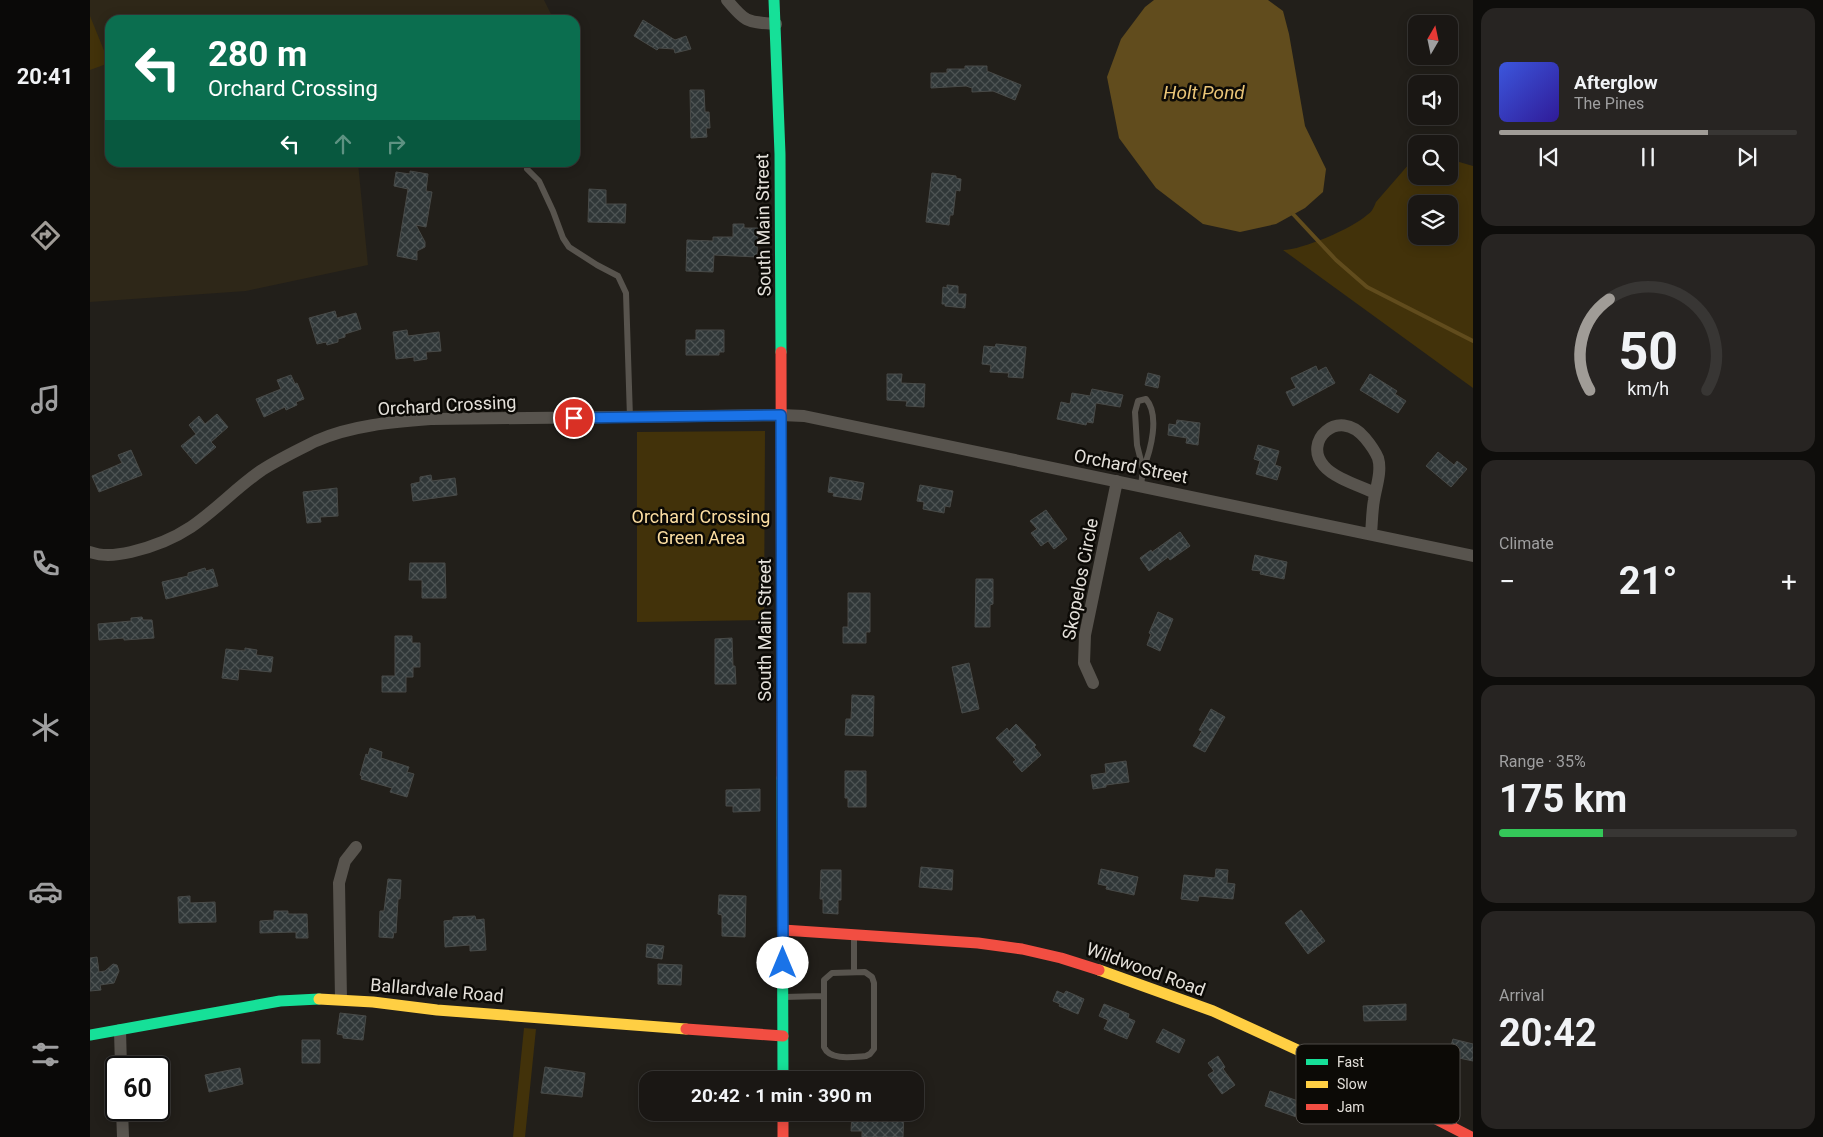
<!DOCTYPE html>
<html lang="en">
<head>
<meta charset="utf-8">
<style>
  body { margin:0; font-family:Roboto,sans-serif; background:#272422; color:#f1f3f6; height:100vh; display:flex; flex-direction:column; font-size:19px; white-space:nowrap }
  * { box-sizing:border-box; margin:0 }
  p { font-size:16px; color:#9f9fa0 }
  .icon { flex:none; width:28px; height:28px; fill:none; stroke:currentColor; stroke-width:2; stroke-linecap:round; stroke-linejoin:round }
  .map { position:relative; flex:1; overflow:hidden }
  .side { display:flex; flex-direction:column; gap:8px; padding:8px; background:#0e0d0b; width:350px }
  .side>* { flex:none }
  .guide { position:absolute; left:15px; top:15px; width:475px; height:152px; border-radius:15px; box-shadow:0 2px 12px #0003,0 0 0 1px #383634; background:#0b6e4f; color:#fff; overflow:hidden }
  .needle { width:32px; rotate:9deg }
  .fabs { position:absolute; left:1318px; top:15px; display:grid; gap:10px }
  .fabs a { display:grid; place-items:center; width:50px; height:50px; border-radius:10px; background:#1a1714; box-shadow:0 2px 12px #0003,0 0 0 1px #383634; font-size:25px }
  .speed { position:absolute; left:15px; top:1056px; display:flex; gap:10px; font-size:25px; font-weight:700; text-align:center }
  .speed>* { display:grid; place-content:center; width:65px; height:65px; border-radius:50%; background:#1a1714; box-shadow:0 2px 12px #0003,0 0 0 1px #383634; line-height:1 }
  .speed .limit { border:2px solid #111; border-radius:8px; background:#fff; color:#111 }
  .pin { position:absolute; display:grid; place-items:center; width:42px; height:42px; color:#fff; margin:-21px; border:2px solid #fff; border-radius:50%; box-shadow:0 1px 5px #0007 }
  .me { position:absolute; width:55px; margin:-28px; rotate:0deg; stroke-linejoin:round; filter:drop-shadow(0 0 4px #0008) }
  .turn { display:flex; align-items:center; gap:18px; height:105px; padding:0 20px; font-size:22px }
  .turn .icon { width:65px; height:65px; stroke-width:2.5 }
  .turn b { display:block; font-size:35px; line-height:42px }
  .lanes { display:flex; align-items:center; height:48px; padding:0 20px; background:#0003; justify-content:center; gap:25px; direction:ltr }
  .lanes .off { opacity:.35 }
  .big { font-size:38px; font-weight:700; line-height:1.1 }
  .side .tile { flex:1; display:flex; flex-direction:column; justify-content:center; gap:8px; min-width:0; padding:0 18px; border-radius:15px; background:#272422 }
  .side .dial { align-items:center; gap:0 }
  .dial svg { height:130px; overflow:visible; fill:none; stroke:#383634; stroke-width:7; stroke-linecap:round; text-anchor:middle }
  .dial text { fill:#f1f3f6; stroke:none }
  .song { display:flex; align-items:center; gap:15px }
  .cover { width:60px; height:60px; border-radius:8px; background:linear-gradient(135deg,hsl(230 70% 55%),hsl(250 70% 35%)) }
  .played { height:5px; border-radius:2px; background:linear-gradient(90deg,#a09c97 70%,#383634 70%) }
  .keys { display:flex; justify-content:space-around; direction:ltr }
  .heat { display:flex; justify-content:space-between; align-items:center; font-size:28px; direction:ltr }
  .charge { height:8px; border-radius:4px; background:linear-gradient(90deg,#34c759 35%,#383634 0) }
  .trip { position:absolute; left:549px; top:1071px; width:285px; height:50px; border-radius:15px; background:#1a1714; box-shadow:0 2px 12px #0003,0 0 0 1px #383634; font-weight:700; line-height:50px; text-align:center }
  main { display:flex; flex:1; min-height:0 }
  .tab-bar { display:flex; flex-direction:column; width:90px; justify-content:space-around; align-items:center; background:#0a0908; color:#9f9fa0 }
  .tab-bar .icon { width:35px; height:35px }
  .tab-bar .active { color:#a09c97 }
  .tab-bar b { font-size:22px; color:#f1f3f6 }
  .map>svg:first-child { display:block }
  .built { fill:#2e2718 }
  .green { fill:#42320a; fill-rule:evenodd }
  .water { fill:#614c1d }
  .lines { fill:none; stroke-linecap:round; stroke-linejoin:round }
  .stream { stroke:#614c1d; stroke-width:4 }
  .building { fill:url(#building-cross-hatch); stroke:#484a48 }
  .lane { stroke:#58544e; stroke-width:6 }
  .street { stroke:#58544e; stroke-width:12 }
  .fast { stroke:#16e098; stroke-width:11 }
  .slow { stroke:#ffcf43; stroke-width:11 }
  .jam { stroke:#f24e42; stroke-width:11 }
  .route-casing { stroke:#114b97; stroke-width:12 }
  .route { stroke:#1a73e8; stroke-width:9 }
  .labels { text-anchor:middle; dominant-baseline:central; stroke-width:5; stroke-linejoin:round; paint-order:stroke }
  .street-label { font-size:18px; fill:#e4e0da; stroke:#0c0a06 }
  .park-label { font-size:18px; fill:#fcdea2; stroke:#0c0a06 }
  .water-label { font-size:19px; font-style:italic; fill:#e9c477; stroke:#0c0a06 }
  .key { fill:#0c0a06; stroke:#4d4a46; stroke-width:1 }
  .key-label { font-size:14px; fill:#e4e0da }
</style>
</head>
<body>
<main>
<nav class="tab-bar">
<b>20:41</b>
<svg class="icon active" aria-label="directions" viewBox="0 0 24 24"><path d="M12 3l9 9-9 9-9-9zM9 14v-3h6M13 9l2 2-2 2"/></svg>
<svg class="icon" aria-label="music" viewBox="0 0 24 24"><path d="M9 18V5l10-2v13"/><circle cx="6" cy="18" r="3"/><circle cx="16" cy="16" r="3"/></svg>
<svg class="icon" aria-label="phone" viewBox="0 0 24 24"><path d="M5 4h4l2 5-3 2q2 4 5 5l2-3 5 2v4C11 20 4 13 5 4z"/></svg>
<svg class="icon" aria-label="climate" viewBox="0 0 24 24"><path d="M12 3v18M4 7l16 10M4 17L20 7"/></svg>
<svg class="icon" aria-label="car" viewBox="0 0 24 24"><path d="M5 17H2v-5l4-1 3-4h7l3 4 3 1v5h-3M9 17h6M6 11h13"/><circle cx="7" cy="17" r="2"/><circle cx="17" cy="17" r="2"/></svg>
<svg class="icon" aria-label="filters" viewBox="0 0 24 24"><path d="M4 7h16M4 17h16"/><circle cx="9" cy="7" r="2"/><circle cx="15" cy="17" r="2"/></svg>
</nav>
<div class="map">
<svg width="1383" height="1137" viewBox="0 0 1383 1137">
  <defs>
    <pattern id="building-cross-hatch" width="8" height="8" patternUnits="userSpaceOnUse" patternTransform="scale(1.25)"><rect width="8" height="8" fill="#303738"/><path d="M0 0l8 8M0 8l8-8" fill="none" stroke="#4e5454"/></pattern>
  </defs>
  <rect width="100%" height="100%" fill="#221f1a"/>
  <path class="built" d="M0,0h454l10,20h-444v142l248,1 10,102 -122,26 -156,11z"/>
  <path class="green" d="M0,16l19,47 -19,7z
    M1326,156v20h33v-17l24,7v222l-190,-138c19,0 70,-22 84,-35 5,-3 7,-8 9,-13zM1326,204h33v32h-33z
    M675,431l-1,189 -127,2v-190z
    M434,1028l12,1 -11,108h-12z"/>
  <path class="water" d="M1064,0h114l15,11 6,23 16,92 21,43 -3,23 -18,16 -29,16 -36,8 -37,-8 -47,-36 -37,-50 -12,-61 14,-38 24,-32z"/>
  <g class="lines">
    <path class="stream" d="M1203,214l43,46 31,27 106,54"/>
  </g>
  <path class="building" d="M553,20l32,20 11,-4 5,13 -16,4 -1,-4 -15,-1 -2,2 -23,-14z
    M875,66h22v5l34,14 -6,15 -22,-9 -21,1v-4l-6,-2 -35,2v-15h16v-4h18z
    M600,90h14l1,22h4l1,16h-4l1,9 -16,1z
    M320,171l18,3 -2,17 6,1 -6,35 -10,-2 9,17v5l-8,4v9l-20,-4 11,-67 -14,-3 2,-14 14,2z
    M842,173l24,3v2l5,1 -1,12 -4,-1 -3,25h-3l-1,10 -23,-3z
    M499,189l17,1v14h20l-1,19 -37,-1z
    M643,224h11v4h14l-1,29 -43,-2 -1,17 -27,-1 1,-31 26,1v-4h20z
    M857,285l11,1v8h8l-1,14 -20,-2v-2h-3l1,-17 4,1z
    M245,311l2,7 19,-5 5,16 -16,5v3l-7,2v3l-11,3 -1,-3 -9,2 -8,-26z
    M317,330l1,6 31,-4 2,19 -15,1 1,7 -13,2v-4l-18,2 -3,-27z
    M606,330h28v22h-5v3h-33v-15h10z
    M906,344l30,3 -3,31 -15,-1 1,-4 -19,-1 1,-7 -9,-1 2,-18 11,1z
    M1226,366l2,5 8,-4 9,16 -42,23 -7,-14 10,-4 -5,-10z
    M1058,373l12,3 -2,12 -13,-3z
    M797,374h15l-1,9 24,1 -1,23 -18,-1 1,-5 -20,-1z
    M1280,374l27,17 -2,3 11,7 -8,12 -38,-23z
    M201,375l4,9 2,-1 7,16 -8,3 1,3 -11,5 -1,-3 -21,10 -8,-18 25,-10 -4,-9z
    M1002,389l31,6 -3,12 -24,-4 -3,20 -6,-1 -1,3 -29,-6 4,-17 9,2 2,-11 18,3z
    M127,414l11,13 -17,15 5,5 -20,17 -15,-18 15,-12 -7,-9 10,-9 6,8z
    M1087,420l23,3 -2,22 -12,-2 1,-5 -19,-3 1,-11 7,1z
    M1168,445l21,6 -4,14 6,2 -4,13 -21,-6 4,-13 -6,-2z
    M41,450l11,25 -43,17 -7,-16 30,-13 -4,-8z
    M1348,452l16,13 3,-4 10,8 -16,18 -25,-21z
    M341,475l1,6 23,-3 2,17 -44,6 -2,-17 9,-2v-5z
    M740,477l34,6 -3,17 -28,-4 1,-3 -6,-1z
    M830,485l33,6 -3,16 -5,-1 -1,7 -21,-4 1,-7 -7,-1z
    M247,488l1,28 -18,1 1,5 -14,1 -4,-31z
    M956,510l21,29 -13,10 -6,-8 -7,5 -10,-13 6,-4 -7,-8z
    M1090,532l10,14 -20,14 -2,-3 -19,14 -9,-13 11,-8 1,2z
    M1165,555l32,7 -3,17 -24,-5 1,-3 -9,-1z
    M320,563h35l1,35h-24v-18h-13z
    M115,568l1,3 7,-2 5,17 -52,13 -4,-17 26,-6v-3z
    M886,579h17v25l-3,1v22h-15z
    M758,593h22v39h-4v11h-23v-16h5z
    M1068,612l15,7 -13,32 -13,-6 4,-11 -2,-1z
    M52,617l1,3h9l2,18 -30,2v-2l-25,2 -1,-16 33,-3v-3z
    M305,636h17v7h8v24h-7v10h-7v15h-24v-16h13z
    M642,638l1,28h2l1,18h-21v-45z
    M155,648l12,2 -1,5 17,2 -2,15 -32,-3 -1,11 -16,-2 4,-29 19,2z
    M879,663l10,46 -17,4 -10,-46z
    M762,695l22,1 -1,40 -28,-1 1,-16h5z
    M1121,709l14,8 -20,35 -12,-6 9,-15 -3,-1z
    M926,724l20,21 -2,2 7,8 -19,17 -9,-10 3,-2 -20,-22 11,-10 2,3z
    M280,748l12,4 -1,6 28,9 -2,5 7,2 -7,23 -17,-5 2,-4 -31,-9 1,-3 -2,-1 6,-21 2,1z
    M1036,761l3,21 -23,3v2l-13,2 -2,-14 15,-2 -1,-9z
    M755,771h21v36h-18v-9h-3z
    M670,789v22l-27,1v-6h-7v-16z
    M831,867l32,3 -1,20 -33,-3z
    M1011,869l37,8 -4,18 -28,-6 1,-3 -9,-2z
    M1126,869l12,1 -1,13 8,1 -2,15 -34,-3 -1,5 -17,-2 3,-24 31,3z
    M731,870h20v30h-3v14l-15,-1v-14h-3z
    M298,879l13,1 -1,19h-2l-2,34 -2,-1 -1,6 -14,-1 1,-26h4z
    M629,895l27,1 -1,41 -23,-1v-21l-4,-1z
    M100,896v7l25,-1 1,20 -37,1 -1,-26z
    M1211,910l24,31 -17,13 -23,-31z
    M184,911h14v3h19l1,24h-12v-6l-36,1v-12l14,-1z
    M385,916l1,4 8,-1 2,31 -16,1v-6l-25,2 -1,-26 9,-1v-3z
    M557,944l17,2 -2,13 -16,-2z
    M7,957l2,15 6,-1 8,-7 4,1 2,6 -5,12 -14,2 1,5 -11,1v-33z
    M568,964l24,1 -1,20 -23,-1z
    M967,991l7,3 2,-3 18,8 -6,15 -19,-8 1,-2 -7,-3z
    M1014,1004l25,10 -1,4 7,3 -8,18 -23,-10 4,-9 -9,-4z
    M1316,1004v16l-42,1 -1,-15z
    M250,1013l26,3 -3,24 -20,-2v-3l-6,-1z
    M1073,1029l22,11 -6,13 -23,-11z
    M1363,1039l20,5v17l-14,-3 1,-3 -11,-3z
    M212,1040h18v23h-18z
    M1128,1056l7,11 -2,2 12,16 -13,9 -14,-19 6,-4 -6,-8z
    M455,1067l40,6 -3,24 -41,-4z
    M150,1068l3,16 -34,8 -4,-17z
    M1180,1091l28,10 -2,4 10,4 -4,10 -37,-13z
    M762,1112h52l-1,25h-41v-6h-11z"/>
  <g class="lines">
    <path class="lane" d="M437,169l12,12 14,30 10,27 6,9 28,18 21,11 8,17 4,125
      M1051,486l2,-17 -6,-24 -2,-33 3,-11 8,-2c14,16 5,51 -3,70
      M764,972v-35
      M775,972l7,5 2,6v66l-4,5 -4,2c-13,1 -36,5 -42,-9v-67l8,-7z
      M694,997l39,-1"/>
    <path class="street" d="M637,0c19,23 20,22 49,24
      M1281,534c1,-11 1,-23 3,-34 2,-13 8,-29 4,-42 -3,-7 -8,-14 -13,-20 -27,-32 -63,4 -41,28 10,12 36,20 51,27
      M0,552c13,5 28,3 41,0 21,-5 42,-13 60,-25 25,-17 46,-40 71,-57 17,-11 36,-20 54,-29 36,-16 77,-19 116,-22l349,-4 23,1 72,15 597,125
      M1003,683l-9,-20 1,-28 32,-154
      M251,999l-2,-116 6,-22 11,-14
      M30,1030l1,38
      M32,1110l1,27"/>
    <path class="fast" d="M684,0l6,154 1,198
      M692,778l1,302
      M0,1035l190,-34 39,-2"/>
    <path class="slow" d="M1009,970l114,41 126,58
      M229,999l54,3 64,8 249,19"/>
    <path class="jam" d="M691,352l1,426
      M693,930l195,13 44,6 39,9 38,12
      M596,1029l97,7
      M1249,1069l132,68
      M693,1112v25"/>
  </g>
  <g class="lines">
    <g class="route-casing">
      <path id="route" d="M484,418l207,-3 2,548"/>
    </g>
    <use href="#route" class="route"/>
  </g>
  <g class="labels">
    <g class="street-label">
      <text transform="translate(673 225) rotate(-91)">South Main Street</text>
      <text transform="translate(357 405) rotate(-3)">Orchard Crossing</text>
      <text transform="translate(1041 466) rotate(11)">Orchard Street</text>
      <text transform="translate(990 579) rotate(-79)">Skopelos Circle</text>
      <text transform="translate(674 630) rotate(-90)">South Main Street</text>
      <text transform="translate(1056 969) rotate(20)">Wildwood Road</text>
      <text transform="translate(347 990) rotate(5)">Ballardvale Road</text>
    </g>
    <g class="park-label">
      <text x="611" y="516">Orchard Crossing<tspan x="611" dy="21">Green Area</tspan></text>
    </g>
    <g class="water-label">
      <text x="1114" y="92">Holt Pond</text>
    </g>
  </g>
  <rect x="1206" y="1044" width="164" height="80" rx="8" class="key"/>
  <rect x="1216" y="1059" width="22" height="6" fill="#16e098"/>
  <rect x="1216" y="1081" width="22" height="7" fill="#ffcf43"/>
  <rect x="1216" y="1104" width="22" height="6" fill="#f24e42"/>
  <g class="key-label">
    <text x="1247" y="1067">Fast</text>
    <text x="1247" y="1089">Slow</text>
    <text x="1247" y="1112">Jam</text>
  </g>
</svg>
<div class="fabs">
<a><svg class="needle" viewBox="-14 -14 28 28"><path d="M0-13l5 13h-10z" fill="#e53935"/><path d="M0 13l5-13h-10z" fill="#9f9fa0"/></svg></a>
<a><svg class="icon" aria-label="sound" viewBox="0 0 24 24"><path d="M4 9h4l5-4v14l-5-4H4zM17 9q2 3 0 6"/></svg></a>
<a><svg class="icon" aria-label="search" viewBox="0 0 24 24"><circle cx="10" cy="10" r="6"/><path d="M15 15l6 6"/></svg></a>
<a><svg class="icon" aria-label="layers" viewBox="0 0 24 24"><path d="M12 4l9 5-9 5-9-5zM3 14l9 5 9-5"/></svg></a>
</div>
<div class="speed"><div class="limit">60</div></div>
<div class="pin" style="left:484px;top:418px;background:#d93025"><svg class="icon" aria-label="arrive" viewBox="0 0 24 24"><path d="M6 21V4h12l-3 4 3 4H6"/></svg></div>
<svg class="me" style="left:693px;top:963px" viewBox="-20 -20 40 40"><circle r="19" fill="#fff"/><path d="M0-13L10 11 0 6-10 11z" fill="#1a73e8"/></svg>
<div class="trip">20:42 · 1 min · 390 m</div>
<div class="guide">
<div class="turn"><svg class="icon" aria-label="left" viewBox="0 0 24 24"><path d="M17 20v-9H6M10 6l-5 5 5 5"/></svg><div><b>280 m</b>Orchard Crossing</div></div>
<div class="lanes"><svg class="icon" aria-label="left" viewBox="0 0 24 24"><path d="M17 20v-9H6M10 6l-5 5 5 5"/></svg><svg class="icon off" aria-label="ahead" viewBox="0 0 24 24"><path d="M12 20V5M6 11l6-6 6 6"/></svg><svg class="icon off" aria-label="right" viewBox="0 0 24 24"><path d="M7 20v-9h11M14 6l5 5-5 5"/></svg></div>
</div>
</div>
<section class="side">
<div class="tile">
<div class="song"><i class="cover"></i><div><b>Afterglow</b><p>The Pines</p></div></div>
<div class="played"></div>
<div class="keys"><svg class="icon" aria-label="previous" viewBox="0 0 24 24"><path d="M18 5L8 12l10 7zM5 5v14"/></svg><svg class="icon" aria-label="pause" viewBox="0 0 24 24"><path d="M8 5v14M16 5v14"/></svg><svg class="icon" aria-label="next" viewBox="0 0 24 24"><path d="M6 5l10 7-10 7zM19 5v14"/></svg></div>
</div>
<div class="tile dial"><svg viewBox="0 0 100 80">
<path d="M14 69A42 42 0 1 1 86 69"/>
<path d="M14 69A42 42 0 0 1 26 13" stroke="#a09c97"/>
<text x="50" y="56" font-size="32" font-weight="700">50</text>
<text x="50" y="72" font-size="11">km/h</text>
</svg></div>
<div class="tile"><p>Climate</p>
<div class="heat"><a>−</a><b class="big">21°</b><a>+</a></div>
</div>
<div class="tile"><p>Range · 35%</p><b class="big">175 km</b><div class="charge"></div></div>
<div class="tile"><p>Arrival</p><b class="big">20:42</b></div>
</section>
</main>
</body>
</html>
